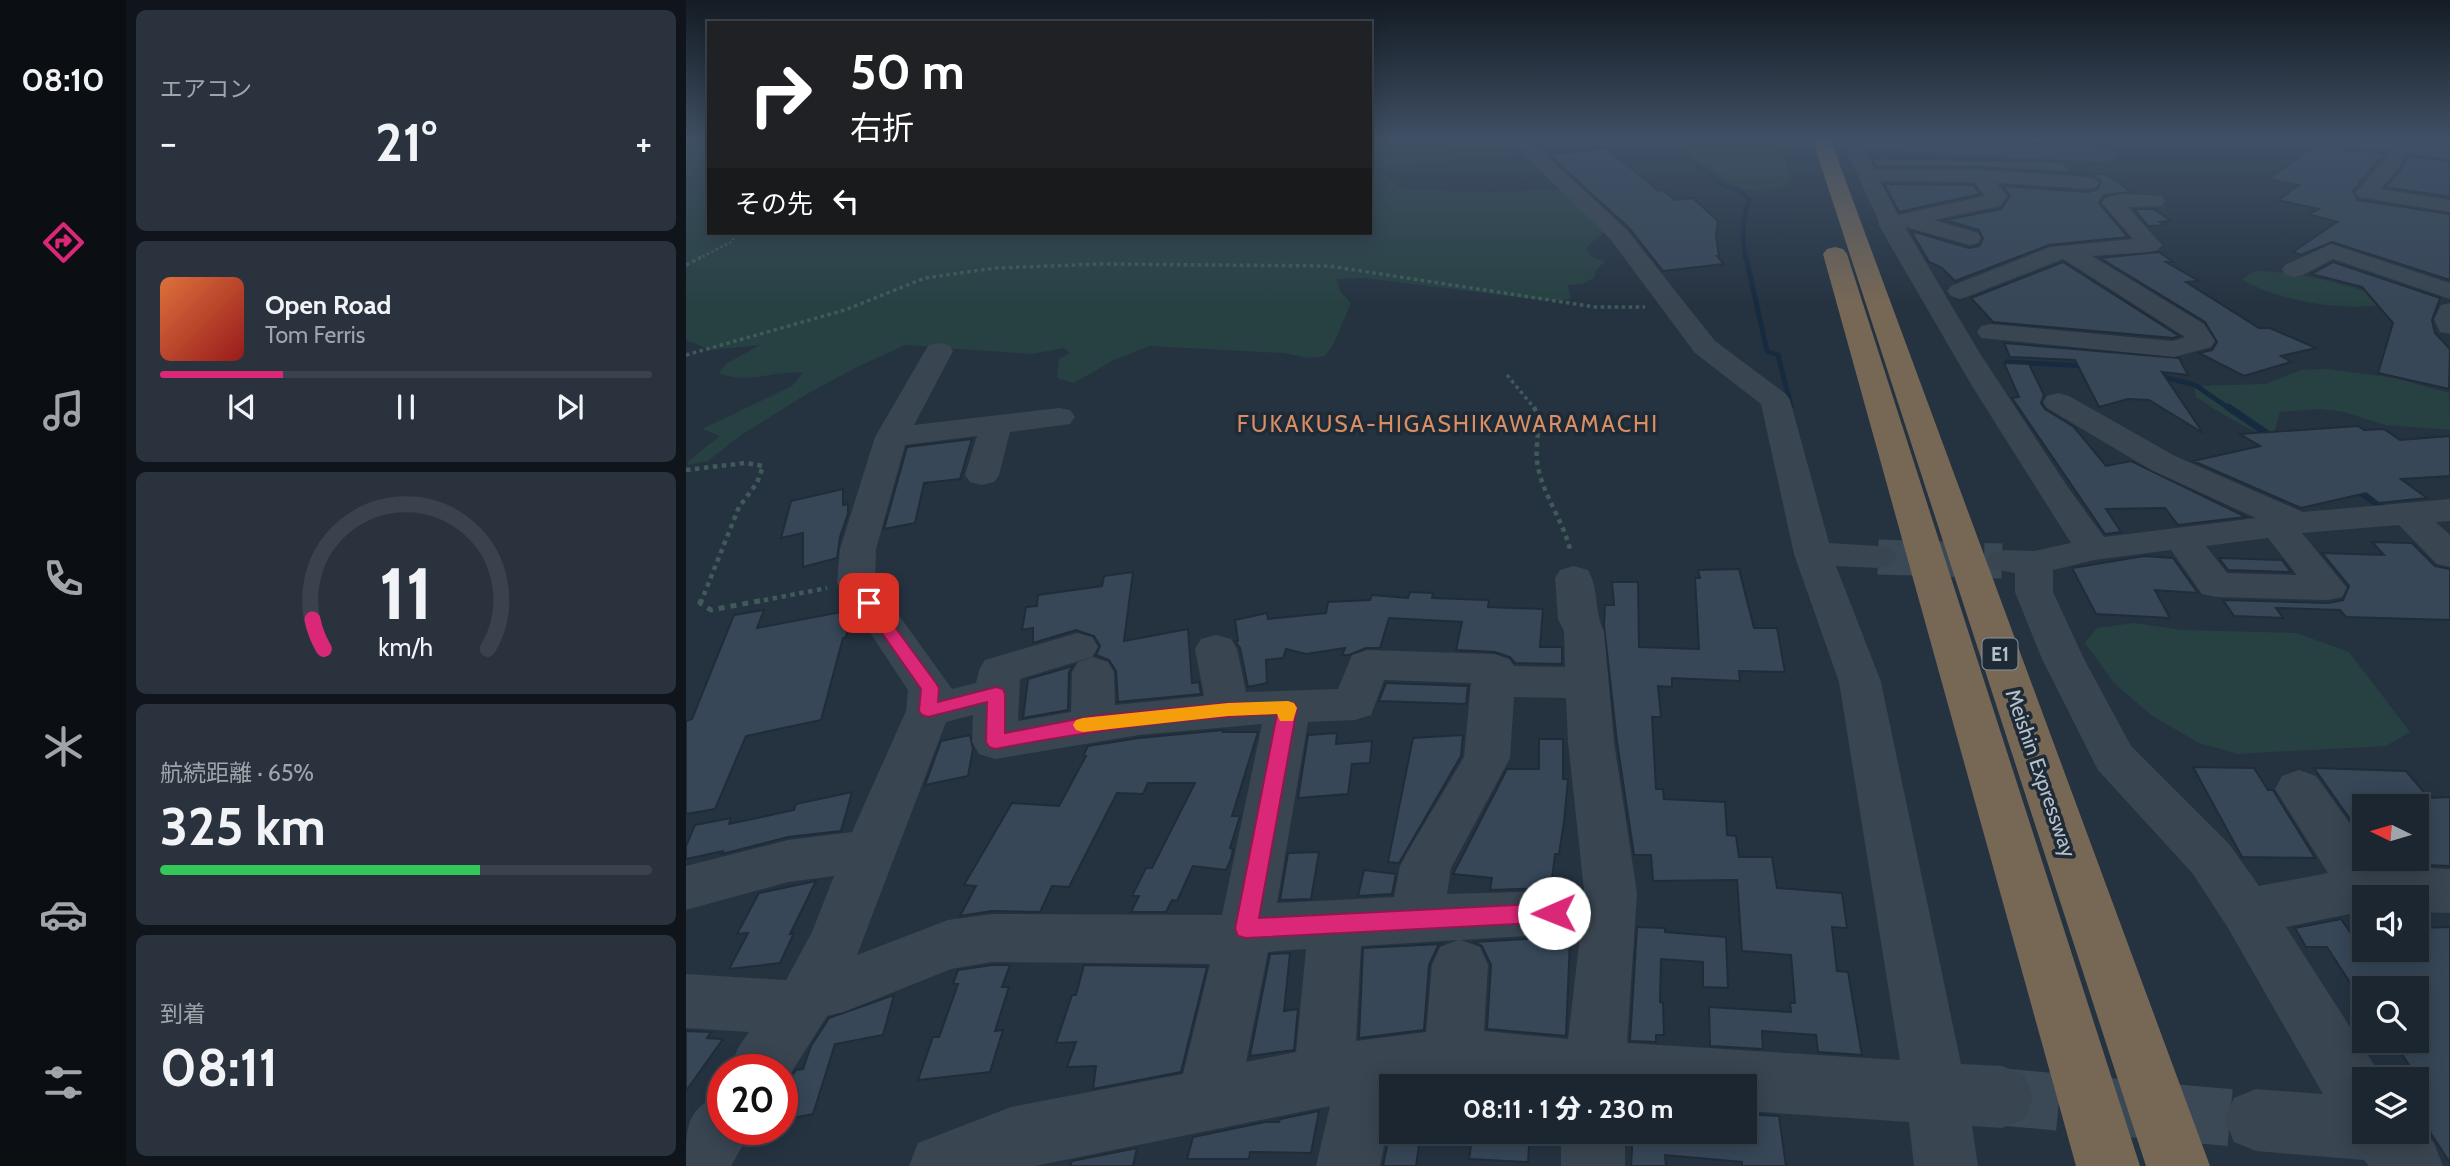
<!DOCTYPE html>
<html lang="ja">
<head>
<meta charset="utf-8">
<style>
  body { margin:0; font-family:Cabin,"Noto Sans JP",sans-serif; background:#29323d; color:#f1f3f6; height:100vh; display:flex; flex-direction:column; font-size:26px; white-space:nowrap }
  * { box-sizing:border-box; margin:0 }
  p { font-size:23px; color:#a0a5ab }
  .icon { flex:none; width:38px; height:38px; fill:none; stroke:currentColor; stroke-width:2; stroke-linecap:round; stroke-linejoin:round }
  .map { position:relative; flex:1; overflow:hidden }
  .drawer { display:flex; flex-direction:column; gap:10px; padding:10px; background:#0f151b; width:560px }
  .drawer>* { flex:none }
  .banner { position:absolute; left:21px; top:21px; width:665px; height:214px; border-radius:0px; box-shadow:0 4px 18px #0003,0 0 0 2px #3a434d; background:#202124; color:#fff; overflow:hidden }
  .needle { width:46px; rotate:275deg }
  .tools { position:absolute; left:1666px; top:794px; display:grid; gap:14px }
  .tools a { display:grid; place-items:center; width:77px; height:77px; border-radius:0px; background:#1c2631; box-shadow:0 4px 18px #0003,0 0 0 2px #3a434d; font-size:35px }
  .speed { position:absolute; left:21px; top:1054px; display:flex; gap:14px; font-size:35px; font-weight:700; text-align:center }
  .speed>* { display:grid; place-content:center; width:91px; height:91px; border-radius:50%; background:#1c2631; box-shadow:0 4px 18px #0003,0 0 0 2px #3a434d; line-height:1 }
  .speed .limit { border:10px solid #d22; background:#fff; color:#111 }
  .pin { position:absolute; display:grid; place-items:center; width:60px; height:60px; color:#fff; margin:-30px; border-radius:14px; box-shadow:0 4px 10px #0006 }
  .me { position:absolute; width:77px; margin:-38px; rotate:269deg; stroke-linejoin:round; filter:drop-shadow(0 0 5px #0008) }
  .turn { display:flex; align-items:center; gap:24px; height:147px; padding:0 28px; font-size:32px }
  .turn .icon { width:91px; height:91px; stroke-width:2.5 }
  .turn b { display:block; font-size:49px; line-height:60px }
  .then { display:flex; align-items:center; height:66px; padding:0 28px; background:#0003; gap:14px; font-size:26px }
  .big { font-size:52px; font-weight:800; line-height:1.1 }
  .drawer .widget { flex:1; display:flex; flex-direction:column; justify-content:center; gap:10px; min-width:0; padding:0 24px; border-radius:10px; background:#29323d }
  .drawer .dial { align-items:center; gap:0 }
  .dial svg { height:182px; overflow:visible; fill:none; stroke:#3a434d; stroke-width:7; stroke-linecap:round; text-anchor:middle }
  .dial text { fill:#f1f3f6; stroke:none }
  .song { display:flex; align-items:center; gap:21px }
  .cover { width:84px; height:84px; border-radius:10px; background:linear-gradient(135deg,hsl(20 70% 55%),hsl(0 70% 35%)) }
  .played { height:7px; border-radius:4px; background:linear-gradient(90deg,#db2777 25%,#3a434d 25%) }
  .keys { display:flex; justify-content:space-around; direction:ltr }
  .heat { display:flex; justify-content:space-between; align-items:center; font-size:38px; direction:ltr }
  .charge { height:10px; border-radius:5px; background:linear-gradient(90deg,#34c759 65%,#3a434d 0) }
  .trip { position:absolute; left:693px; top:1074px; width:378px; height:70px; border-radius:0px; background:#1c2631; box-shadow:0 4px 18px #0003,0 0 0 2px #3a434d; font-weight:800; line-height:70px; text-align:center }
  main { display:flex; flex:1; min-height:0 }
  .tabs { display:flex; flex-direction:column; width:126px; justify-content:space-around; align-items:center; background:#0b0f14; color:#a0a5ab }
  .tabs .icon { width:49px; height:49px }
  .tabs .active { color:#db2777 }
  .tabs b { font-size:32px; color:#f1f3f6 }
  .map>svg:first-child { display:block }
  .green { fill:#274142 }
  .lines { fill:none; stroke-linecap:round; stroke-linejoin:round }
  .stream-far2 { stroke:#172b40; stroke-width:4.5 }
  .stream-far1 { stroke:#172b40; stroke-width:5 }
  .stream { stroke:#172b40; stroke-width:7 }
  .building { fill:#374758; stroke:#202c38; stroke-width:2 }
  .minor-tunnel-far1 { stroke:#3b4856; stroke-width:35; stroke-dasharray:35 18; stroke-linecap:butt }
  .minor-tunnel { stroke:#3b4856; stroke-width:57; stroke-dasharray:57 29; stroke-linecap:butt }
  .path-far3 { stroke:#405a5a; stroke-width:2.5; stroke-dasharray:2.5 2.5; stroke-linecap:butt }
  .path-far2 { stroke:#405a5a; stroke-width:3.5; stroke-dasharray:3.5 3.5; stroke-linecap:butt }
  .path-far1 { stroke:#405a5a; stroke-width:4.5; stroke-dasharray:4.5 4.5; stroke-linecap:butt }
  .path { stroke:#405a5a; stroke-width:5; stroke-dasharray:6 6; stroke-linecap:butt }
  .minor { fill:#394551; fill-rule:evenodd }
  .highway { fill:#776856; fill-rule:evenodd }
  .route { fill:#db2777; stroke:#8e194d; stroke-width:2 }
  .slow { fill:#f59e0b }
  .labels { text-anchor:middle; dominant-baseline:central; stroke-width:7; stroke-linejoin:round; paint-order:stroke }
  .shield { fill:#1e2a36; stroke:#88939e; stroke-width:2 }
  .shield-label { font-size:19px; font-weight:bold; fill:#b6c0cb }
  .street-label { font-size:21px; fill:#b6c0cb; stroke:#1e2a36 }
  .neighbourhood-label { font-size:23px; letter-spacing:2px; fill:#d98e63; stroke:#1e2a36 }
</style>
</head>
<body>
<main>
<nav class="tabs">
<b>08:10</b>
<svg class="icon active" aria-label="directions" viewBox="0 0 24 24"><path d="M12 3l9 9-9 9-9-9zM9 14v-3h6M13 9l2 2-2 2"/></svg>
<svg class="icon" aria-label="music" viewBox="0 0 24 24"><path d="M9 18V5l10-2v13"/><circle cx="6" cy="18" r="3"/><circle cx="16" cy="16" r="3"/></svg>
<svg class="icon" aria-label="phone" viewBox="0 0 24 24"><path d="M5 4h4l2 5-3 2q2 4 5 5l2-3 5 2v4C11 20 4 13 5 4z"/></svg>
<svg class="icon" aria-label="climate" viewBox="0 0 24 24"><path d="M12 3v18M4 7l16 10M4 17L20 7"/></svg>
<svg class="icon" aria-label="car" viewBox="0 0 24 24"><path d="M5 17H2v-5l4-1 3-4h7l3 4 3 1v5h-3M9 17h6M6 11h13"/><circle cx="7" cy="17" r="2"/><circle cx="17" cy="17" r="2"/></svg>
<svg class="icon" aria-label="filters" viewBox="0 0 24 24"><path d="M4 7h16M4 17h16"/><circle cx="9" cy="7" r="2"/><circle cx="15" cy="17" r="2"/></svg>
</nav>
<section class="drawer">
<div class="widget"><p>エアコン</p>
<div class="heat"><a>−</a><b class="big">21°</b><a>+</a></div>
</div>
<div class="widget">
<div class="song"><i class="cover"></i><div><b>Open Road</b><p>Tom Ferris</p></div></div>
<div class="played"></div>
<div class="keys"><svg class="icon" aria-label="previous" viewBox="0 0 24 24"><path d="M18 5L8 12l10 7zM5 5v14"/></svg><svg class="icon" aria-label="pause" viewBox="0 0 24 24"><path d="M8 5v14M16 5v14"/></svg><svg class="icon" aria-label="next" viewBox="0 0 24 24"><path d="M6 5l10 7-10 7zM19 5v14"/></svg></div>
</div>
<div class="widget dial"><svg viewBox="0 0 100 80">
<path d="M14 69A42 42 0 1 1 86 69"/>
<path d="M14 69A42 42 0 0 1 9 56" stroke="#db2777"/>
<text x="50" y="56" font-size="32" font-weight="700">11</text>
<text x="50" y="72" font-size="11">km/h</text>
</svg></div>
<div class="widget"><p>航続距離 · 65%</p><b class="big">325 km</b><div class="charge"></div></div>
<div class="widget"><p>到着</p><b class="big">08:11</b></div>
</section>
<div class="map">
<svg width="1764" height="1166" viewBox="0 0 1764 1166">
  <rect width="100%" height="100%" fill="#253341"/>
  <path class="green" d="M0,141h23v92h661v-60l16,3 16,13 91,3 65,-3 9,4 38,38 -19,17 5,8 14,6 -9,8 -2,8 -11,6 -15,1 3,14 -23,2 -184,-23 -27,1 3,12 11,12 -17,40 -9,13 -17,2 -24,-5 -135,-7 -37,15 -38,22 -17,-5 2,-19 11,-6 -6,-5 -32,6 -127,-9 -50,23 -50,27 -64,40 -33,26 -20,4 -1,-3 33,-26 -18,-7 90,-43 11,-13c-29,-3 -55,12 -84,0l7,-9 34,-19 -49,5 -25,-10z
    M684,141h44l10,7 29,-5 62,-2 -65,8 5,3 64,-1 -31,6 -66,5 -52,8z
    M970,141h122l13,36 -4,8 -26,7 -28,-6 -20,-17z
    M1569,271c41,0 81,11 120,23l6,11c-40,6 -105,-4 -139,-26z
    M1641,369l68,9 54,15 1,37 -65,-5 -41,-13 -23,-3 -41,3 -7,25c-29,-8 -52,-24 -77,-40l-2,-11 71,-2 36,-14z
    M1448,623l48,7 114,3 53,19 61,80 -24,14 -117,6 -31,2 -39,-11 -48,-28 -37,-32 -29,-40 12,-15z"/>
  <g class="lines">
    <path class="stream-far2" d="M980,141l58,45 14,4 11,9c-6,22 -8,38 -3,60"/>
    <path class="stream-far1" d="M1060,257l21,94 11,4 13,51
      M1321,362l81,4
      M1470,375l39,10 35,24"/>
    <path class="stream" d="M1542,407l44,30
      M1669,488l26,19"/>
  </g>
  <path class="building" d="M1636,141h10l12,9 40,3 -31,38 5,9 92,14v66l-118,-38 -31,13 -8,-3 44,-30 -29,-8 11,-5 -41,-9 21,-15 -31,-6z
    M920,148l53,43 4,-1 12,10 18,-2 25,23 -2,14 3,21h-2l7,8 -61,7 -34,-43 -80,-73z
    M1722,156l39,5 3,5v31l-65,-10 15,-16z
    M1186,158l191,4 7,9 37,4 24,17 -27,3 -5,8 29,34 -79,8 -94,36 -14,-14 -12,-5 -18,-31 58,17 10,-2 4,-7 -4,-9 -34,-10 56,-11 9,-13 -7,-10 86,6 9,-3 3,-8 -12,-7 -109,-7 -104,-1z
    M1198,184l89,1 7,9 -81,18z
    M1448,209h20l17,12 -11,1 5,3 -17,1z
    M1473,252l14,10h-7l33,19 -13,1 73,46h11l46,20 -35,8 10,6 -47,14 -45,-23 13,-3 5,-8 -12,-20 -105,-64z
    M1377,262l116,74 -6,2 -180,-16 -22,-24z
    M1647,262l107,36 -8,22 3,13 15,16 -1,40 -71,-16 15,-50 -31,-36 -51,-13z
    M1318,343l175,15 9,17 -26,-3 41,61 -54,-33 -21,-1 -29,8 -24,-47 -65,-3z
    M1318,363l25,1 15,31 -3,8 4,6 29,18 32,39 25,-5 115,56 -68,8 -13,-17 -59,1 15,23 -16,2 -93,-136 7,-1z
    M1672,426l6,4 20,-1 16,11 50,-4v40l-49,3 26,19 -48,5 -13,-10 -65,15 -108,-47 67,-15 -20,-12z
    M286,439l-12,40 -36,4 -9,40 -31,6 23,-82z
    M157,489v16l5,-1v10l-8,23 -3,21 -34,9v-34l-22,5 10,-37z
    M1686,542l40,1 23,23 15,3v51l-104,-3 -6,-7 -64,-2 7,10 -49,-2 -11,-16 105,3 15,-3 6,-14 -27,-33 62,2z
    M1458,556l29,2 25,35 -43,-3 15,28 -74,-4 -24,-46z
    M1533,558l63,2 9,12 -63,-2z
    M1053,569l15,59h23l8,44 -46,-1 1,10 -68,-3v9l-14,-1 3,31h-9l4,72h7l1,10 61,3 2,33 9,1 3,21h33l5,31 65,5 5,35 -15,-1 5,44 11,1 14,83 -44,-3 -2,-17 -54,-4 1,18 -53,-3 -1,-39 82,5 -1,-9h5l-4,-48 -49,-4 -5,-71 -84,1 -2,-26h-17l-17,-113 -13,-117 1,-20h9l-2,-23h26l1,65 60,2 -4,-71h5l-2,-8z
    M447,572l-9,69 64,-12 4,54 7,-1 2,12 -83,8 -2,-31 -7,-11 -13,-5 4,-9 -6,-10 -18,-6 -43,13v-15l-11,2 4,-23 11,-1 1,-11 64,-9 2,-10z
    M724,592l23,1 -1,5 57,2 -1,7 55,2 -3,38h22v17l-47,-1 -5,-6 -15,-5 -39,-2 6,-28 -73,-4 -9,30h-14l-17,7h-7l3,-7 -39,6 -20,-5 -3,9 -17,2 1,23 -19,4 -8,-39 -5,-7h3l-3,-21 32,-7 1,6 58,-6 2,-11 42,-2 2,-5 36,3z
    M78,610l-7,18 95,-18 1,2 -7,25 -3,1 -22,82 -75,16 -31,73 -29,5v-93l6,-2 42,-104z
    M387,666l-4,6 -1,38 -45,8 5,-39z
    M700,683l82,3 -2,18 -87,-3z
    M538,730l-1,2h35l-26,84h8l-10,32 3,1 -2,10 -5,11 -33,-4 -16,35 -5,-1 -6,12h-35l8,-16h-7l14,-28h6l43,-85h-47l-5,11 -26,-1 -48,94 -17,-1 -12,26 -48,-1 -32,5 16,-30 -12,-1 48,-82 47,3 27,-50h-3l5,-10 51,-8z
    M651,733l-1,11 36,-3 -2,22 -18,1 -4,30 -50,4 10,-63z
    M284,735l3,14 -5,27 -43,9 16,-44z
    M777,735l-2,21 -62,107 -11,-1 25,-124z
    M853,739h24v40h5l-4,43 -5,32h-4l-4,34 -61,2 2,-12 -39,-4 54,-105h32z
    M1507,767l61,1 14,22h5l42,68 -73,-1z
    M1628,768l92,3 23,27 21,-1v69l-26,-1 -7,-11v-47h-53v32z
    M166,792l-11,39 -53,6 -66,17 1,-3 -37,8v-13l9,-21 36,-7 -2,6 65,-14 2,-6z
    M633,852l-8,47 -31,1 8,-47z
    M678,870l32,4 -4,20 -34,2z
    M130,881l-26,53 4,-1 -14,30 -51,6 19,-36 -11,1 22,-41z
    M1655,919l21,31h55v-22l33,-1v236l-33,-51v-34l-23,-37h23v-61h-53v24l-37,-57h-21l-11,-19z
    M951,927l28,1v4l61,5 2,51 -25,-1v-25l-42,-3 -1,43 3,1 1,32h-8v7l-26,-1z
    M841,939h43l-4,97 -79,-7 4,-64 -9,-19 -8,-4z
    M755,944l-3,2 -9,19 -5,65 -65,8 4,-90z
    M604,953l-6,58 14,-2 -4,41 -44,6 20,-102z
    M306,965h18l-8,22h7l-14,44 8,-1 -13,42 -72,8 15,-43h6l19,-53h-5l5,-14z
    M398,965l123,2 -26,105 -88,17 3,-23 -29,1 9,-25 -20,1 16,-48h4z
    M208,995l-11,40 -48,9 -22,70 -31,6v-30l14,-20 7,-1 8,-23 18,-28z
    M0,1031l25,1 -4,6 16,1 -37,52z
    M633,1111l-8,42 -61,-1 -1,7h-62l6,-22 72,-15h14l1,-3z
    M1059,1114l34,2 7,50h-44v-4l-77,-7 1,11h-35l2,-34h112z
    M704,1132h31l-5,34h-33z
    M787,1132h57l-2,30 -59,-3z
    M451,1148l-4,18h-63l2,-5z"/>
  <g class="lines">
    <path class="minor-tunnel-far1" d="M1192,557l124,4"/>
    <path class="minor-tunnel" d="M1316,1097l254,23"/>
    <path class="path-far3" d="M12,259l35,-18v-8"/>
    <path class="path-far2" d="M0,265l15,-8
      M0,355l159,-45 80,-32 71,-10 106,-4 227,2 266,41h50
      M821,375l28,34"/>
    <path class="path-far1" d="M848,407c8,17 1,36 3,54 4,32 27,60 34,92
      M0,470l59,-7 18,3 -6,17 -18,24 -38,95
      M69,602l72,-14"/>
    <path class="path" d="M15,600l-1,3 11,7 53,-10"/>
    <path class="minor" d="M824,141h20l97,89 88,111 71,53 4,6 39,143 49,3 13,3 6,8 -6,8 -13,3 -42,-2 45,116 80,382 41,2 22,9 9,22 -9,22 -22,9 -30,-2 6,40h-64l-5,-44 -164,-11v-24h-354v25l-11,54h-64l14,-60 -295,60h-126l9,-23 93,-36 172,-33 27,-110 -218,-2 -41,7 -107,43 -17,4 -45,71v-18h-53l9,-21 11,-16 -63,-4v-54l100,6 26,-48 22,-56 -46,6 -102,28v-44l102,-26 64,-8 54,-121 2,-21 -71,-107 3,-34 35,-112 50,-86 4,-6 10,-2 10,2 4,6 -39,74 145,-17 11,2 5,7 -5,7 -60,8 -11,43 -5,7 -12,3 -12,-3 -5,-7 12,-39 -72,9 -29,104 -1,33 77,107 24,-6 3,-13 6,-10 92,-27 15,4 6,10 -6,10 -72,22 -2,42 53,-9 1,-40 6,-10 15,-5 15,5 6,10 1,33 89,-9 -9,-47 6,-10 15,-4 15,4 6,10 9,43 92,-3 14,-34 15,-5 127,4 15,5 5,7 51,1 -1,-36 -6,-12 -3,-41 5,-8 14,-4 14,4c11,18 6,42 16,61l10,111 23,151 -10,150 273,17 -61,-378 -45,-128 -33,-150 -66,-51 -84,-113zM698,680l87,3 -7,74 -56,94 -8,15 -6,31 -117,6 31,-181 47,-2 16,-5zM828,697l52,1 2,44 16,148 -137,4 4,-26 59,-110zM287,715l-1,27 7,12 16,5 144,-24 123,-11 -40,191 -230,-1 -44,6 -91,35 89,-233zM841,936h53l-12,103 -84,-8 4,-66 -8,-18 -19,-7zM772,940l-18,7 -8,18 -6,67 -70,9 5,-95zM620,949l-10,103 -50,10 22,-110z
      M1156,141h68l197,9 10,6 -10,6 -242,-12 9,19 106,1 109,7 7,2 3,4 -3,4 -7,2 -92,-6 10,13 -7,10 -66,14 44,13 3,5 -3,5 -8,2 -65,-18 74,125 88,134 37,51 152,-19 -105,-48 -104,-62 -4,-6 4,-6 11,-3 11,3 106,60 128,56 147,-13v22l-14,1 14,13v32l-13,-3 -38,-39 -97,8 45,55 -5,9 -14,3 -112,-3 -14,-3 -31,-44 -77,10 -41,10v22l31,67 47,87 98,98 30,42 69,-13 -53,-84 7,-13 17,-6 17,6 48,67v16h12l5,7 69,3v44l-33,-1v-14h-53v13l-78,16 98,153h-20v52h53v-8l17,19 9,23h-74l-5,-6 -108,-9 -22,-9 -9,-22 9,-22 22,-9 67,5 -95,-166 -35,-54 -95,-104 -56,-111 -27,-67v-19l-23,-4 -6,-8 6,-8 13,-3 29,1 37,-8 -99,-157 -94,-162 1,-2zM1194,181l94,1 11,14 -87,19zM1582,538l29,37 -70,-2 -21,-27z
      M1649,141h69l46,6v12l-44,-6 -8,16 -18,20 70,11v12l-92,-15 -3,-4 27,-30 6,-12 -44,-4z
      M1435,194l41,2 3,5 -3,5 -34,1 34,38 -4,5 -8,2 -58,4 112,68 11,17 -4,6 -37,10 -193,-19 -4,-6 4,-6 10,-2 182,17 12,-4 -122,-78 -94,37 -9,3 -9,-3 -4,-5 4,-5 99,-39 83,-8 -31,-36 3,-5z
      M1645,244l119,39v16l-117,-40 -30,16 -9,2 -9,-2 -3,-5 3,-5z
      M1764,303v31l-10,-2 -6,-13 7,-14z
      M37,1092v37h29l-21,37h-45c0,-42 0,-56 37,-74z
      M875,1132h64v34h-64z"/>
    <path class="highway" d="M1127,141h18l379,1025h-64z
      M1149,247l8,2 4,5 293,912h-64l-253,-912 4,-5z"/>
  </g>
  <linearGradient id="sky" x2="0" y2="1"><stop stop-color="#141c24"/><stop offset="0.46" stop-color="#405065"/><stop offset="1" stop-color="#405065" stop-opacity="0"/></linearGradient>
  <rect width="1764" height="304" fill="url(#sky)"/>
  <path class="route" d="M183,598l6,2 61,83 3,5 -1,14 58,-15 7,2 2,5v39l88,-17 135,-13h66l3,5 -38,210 295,-15 8,3 3,7 -3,6 -8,3 -308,16 -8,-2 -3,-7 42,-215c-95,4 -188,17 -282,35l-6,-2 -3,-5 1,-40 -59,15 -6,-2 -3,-4 2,-22 -60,-86z"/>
  <path class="slow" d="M602,701l6,2 3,5 -4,13h-13l-3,-7 -49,2 -145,16 -7,-2 -3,-5 3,-5 7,-2 145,-15z"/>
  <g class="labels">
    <rect class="shield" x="1296.5" y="638.5" width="35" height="31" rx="5"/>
    <g class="shield-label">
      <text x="1314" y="654">E1</text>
    </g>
    <g class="street-label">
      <text transform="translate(1355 773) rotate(71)">Meishin Expressway</text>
    </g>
    <g class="neighbourhood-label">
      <text x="762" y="424">FUKAKUSA-HIGASHIKAWARAMACHI</text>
    </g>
  </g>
</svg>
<div class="tools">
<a><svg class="needle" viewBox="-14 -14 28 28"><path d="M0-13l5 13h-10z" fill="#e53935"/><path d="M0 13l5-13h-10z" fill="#a0a5ab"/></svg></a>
<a><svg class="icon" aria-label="sound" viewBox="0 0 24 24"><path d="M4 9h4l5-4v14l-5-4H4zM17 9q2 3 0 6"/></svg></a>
<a><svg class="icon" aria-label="search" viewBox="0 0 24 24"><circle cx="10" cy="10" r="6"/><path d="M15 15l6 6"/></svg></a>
<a><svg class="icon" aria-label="layers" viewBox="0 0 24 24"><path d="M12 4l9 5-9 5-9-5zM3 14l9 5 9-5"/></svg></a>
</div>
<div class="speed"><div class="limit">20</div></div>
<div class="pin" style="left:183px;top:603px;background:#d93025"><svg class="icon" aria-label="arrive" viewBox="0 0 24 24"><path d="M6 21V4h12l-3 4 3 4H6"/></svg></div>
<svg class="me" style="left:868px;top:913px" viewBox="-20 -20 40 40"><circle r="19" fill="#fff"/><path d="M0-13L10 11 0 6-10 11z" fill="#db2777"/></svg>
<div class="trip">08:11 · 1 分 · 230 m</div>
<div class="banner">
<div class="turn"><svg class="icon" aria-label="right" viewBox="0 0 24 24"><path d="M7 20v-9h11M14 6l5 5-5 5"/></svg><div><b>50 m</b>右折</div></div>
<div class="then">その先<svg class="icon" aria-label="left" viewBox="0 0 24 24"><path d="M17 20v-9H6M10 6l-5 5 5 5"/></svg></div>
</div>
</div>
</main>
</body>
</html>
